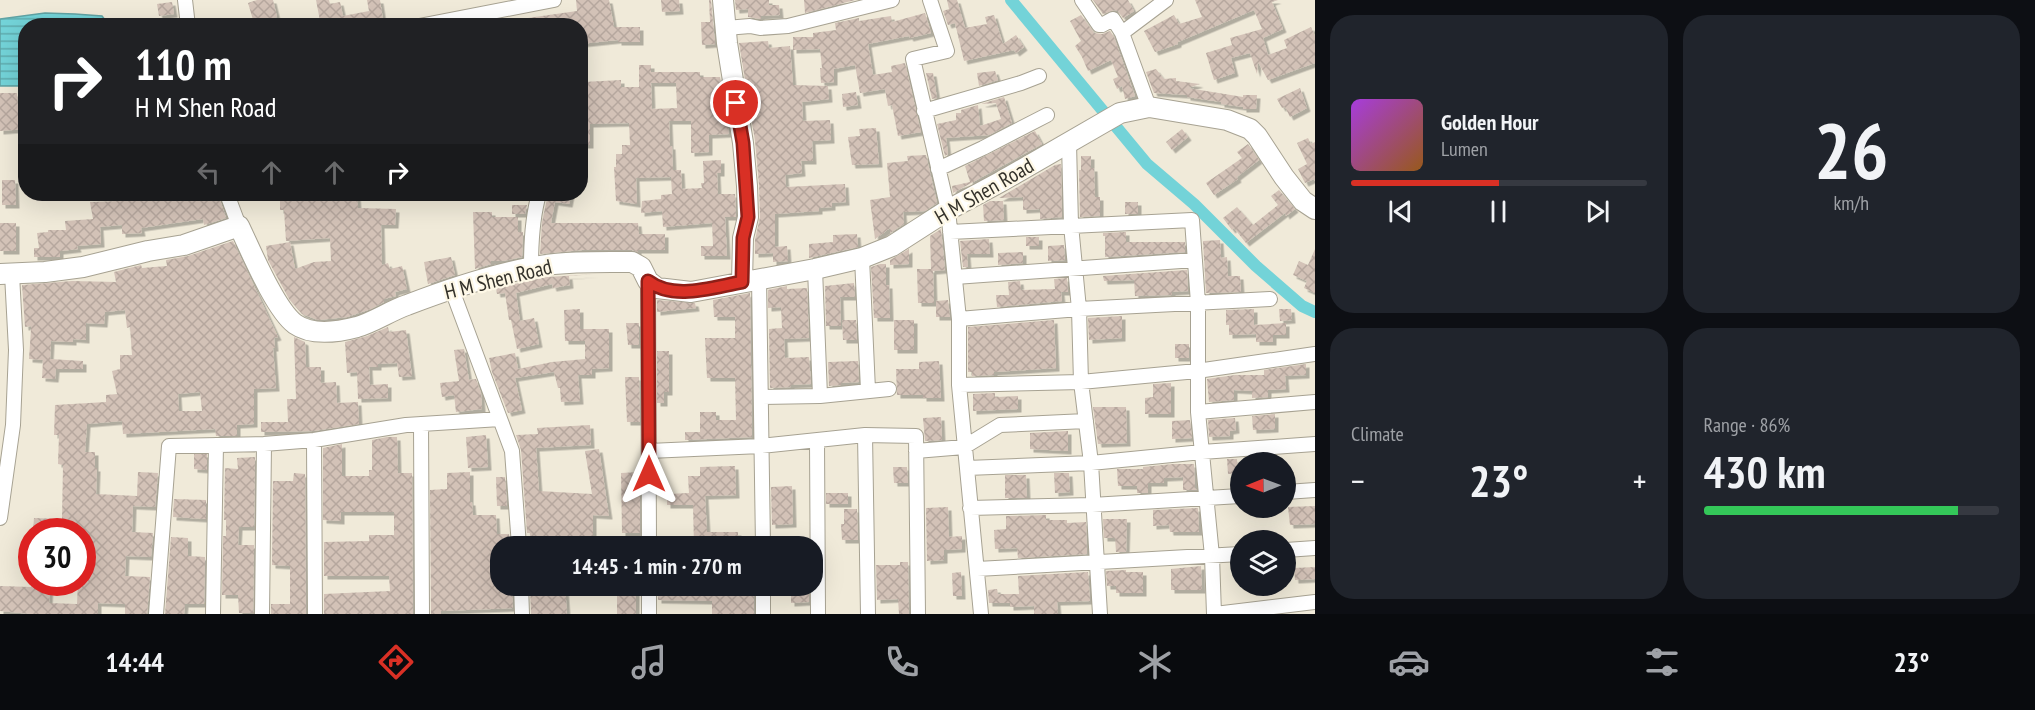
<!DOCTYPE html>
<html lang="en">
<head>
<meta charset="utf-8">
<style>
  body { margin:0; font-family:"PT Sans Narrow",sans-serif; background:#20242c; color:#f1f3f6; height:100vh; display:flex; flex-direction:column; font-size:22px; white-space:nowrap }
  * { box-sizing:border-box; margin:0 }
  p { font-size:20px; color:#9ea1a6 }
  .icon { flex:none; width:33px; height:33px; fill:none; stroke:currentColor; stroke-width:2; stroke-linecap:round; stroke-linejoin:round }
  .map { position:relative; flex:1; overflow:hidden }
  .details { display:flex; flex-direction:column; gap:15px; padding:15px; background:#0d0f14; width:720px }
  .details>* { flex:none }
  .hud { position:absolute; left:18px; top:18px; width:570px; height:183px; border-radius:24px; box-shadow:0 6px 24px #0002; background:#202124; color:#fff; overflow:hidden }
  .needle { width:39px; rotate:269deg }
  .buttons { position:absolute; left:1230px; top:452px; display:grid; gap:12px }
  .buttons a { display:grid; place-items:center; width:66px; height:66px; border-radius:50%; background:#171b24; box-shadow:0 6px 24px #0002; font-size:30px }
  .speed { position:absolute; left:18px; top:518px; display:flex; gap:12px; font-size:30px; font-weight:700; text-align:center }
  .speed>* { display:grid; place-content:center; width:78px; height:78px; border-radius:50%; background:#171b24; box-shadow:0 6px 24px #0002; line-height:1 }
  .speed .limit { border:9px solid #d22; background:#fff; color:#111 }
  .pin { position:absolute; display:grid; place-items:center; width:51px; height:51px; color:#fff; margin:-26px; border:3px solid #fff; border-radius:50%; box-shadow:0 2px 6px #0007 }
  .me { position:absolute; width:66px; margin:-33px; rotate:0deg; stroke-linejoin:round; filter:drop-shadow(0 0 4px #0008) }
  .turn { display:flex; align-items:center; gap:21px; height:126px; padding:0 18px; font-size:27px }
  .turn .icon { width:78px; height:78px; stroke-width:2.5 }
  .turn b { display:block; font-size:42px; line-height:51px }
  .lanes { display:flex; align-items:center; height:57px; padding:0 18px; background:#0003; justify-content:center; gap:30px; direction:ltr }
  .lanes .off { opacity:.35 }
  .big { font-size:45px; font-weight:700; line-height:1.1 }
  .details .widget { flex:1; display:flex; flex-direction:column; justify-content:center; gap:9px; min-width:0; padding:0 21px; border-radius:24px; background:#20242c }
  .details .dial { align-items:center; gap:0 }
  .dial b { font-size:78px; line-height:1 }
  .song { display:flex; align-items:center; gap:18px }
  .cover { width:72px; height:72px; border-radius:9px; background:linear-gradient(135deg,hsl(280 70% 55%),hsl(30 70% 35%)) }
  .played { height:6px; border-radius:3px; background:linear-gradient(90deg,#d93025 50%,#363941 50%) }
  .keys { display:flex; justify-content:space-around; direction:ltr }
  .heat { display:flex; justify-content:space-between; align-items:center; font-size:33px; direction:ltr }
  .charge { height:9px; border-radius:4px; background:linear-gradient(90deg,#34c759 86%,#363941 0) }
  .details .tiles { flex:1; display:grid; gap:15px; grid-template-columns:repeat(2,1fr) }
  .trip { position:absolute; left:490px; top:536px; width:333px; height:60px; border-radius:24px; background:#171b24; box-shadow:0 6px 24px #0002; font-weight:700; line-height:60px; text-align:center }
  .tabs { display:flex; height:96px; justify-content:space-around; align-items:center; background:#090b0e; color:#9ea1a6 }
  .tabs .icon { width:42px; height:42px }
  .tabs .current { color:#d93025 }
  .tabs b { font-size:27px; color:#f1f3f6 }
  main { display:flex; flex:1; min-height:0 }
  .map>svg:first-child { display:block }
  .water { fill:url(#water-rules); stroke:#60a3a4; stroke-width:1.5 }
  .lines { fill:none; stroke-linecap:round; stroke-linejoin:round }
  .canal { stroke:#73d3d8; stroke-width:12 }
  .building { fill:url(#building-cross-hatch); fill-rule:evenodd; filter:url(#shadow) }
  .street-casing { stroke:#a7a292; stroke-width:16 }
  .secondary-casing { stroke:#a7a292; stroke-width:22 }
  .street { stroke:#fff; stroke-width:14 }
  .secondary { stroke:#fff; stroke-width:20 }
  .route-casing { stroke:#8d1f18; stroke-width:15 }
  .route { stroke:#d93025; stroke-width:10 }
  .labels { text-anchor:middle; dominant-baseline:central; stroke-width:4.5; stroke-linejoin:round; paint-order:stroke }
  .street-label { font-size:21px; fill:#34322b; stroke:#fef8e6 }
</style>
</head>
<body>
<main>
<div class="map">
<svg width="1315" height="614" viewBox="0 0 1315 614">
  <defs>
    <pattern id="water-rules" width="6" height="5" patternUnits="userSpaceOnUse" patternTransform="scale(1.5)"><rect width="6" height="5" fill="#73d3d8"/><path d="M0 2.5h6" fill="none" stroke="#5facaf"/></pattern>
    <pattern id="building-cross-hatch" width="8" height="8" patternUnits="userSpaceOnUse" patternTransform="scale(1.5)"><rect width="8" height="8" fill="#d3c2b7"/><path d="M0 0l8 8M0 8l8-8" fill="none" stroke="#b6a79e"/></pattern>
    <filter id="shadow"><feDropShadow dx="3.5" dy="3.5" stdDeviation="0" flood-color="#0004"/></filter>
  </defs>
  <rect width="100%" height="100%" fill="#f0ead9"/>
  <path class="water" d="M45,13l30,1 27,2 7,9 -83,1 -1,60h-25v-67z"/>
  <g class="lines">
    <path class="canal" d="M1011,0l136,164 47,40 62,62 46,40 13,6"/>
  </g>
  <path class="building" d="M257,0h16l4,17 -23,6 -6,-20z
    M316,0h13l1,4 10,-2 3,14 26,-5 -2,-11h13l4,26h-63z
    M576,0h33l5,27h26v15h-22v-2l-38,4v-18h-66v-6l63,-9z
    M661,0h18l1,11 -18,1z
    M709,0h2l4,44 -13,1 -1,-23h9z
    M735,0h34v5h10l1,10 -19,1v3l-13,-2v-8l-12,1z
    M804,0h51l-50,13z
    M947,0h10l8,28 22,-4 -2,-7 9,-2 9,29 13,-9 8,12 -8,6 -2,-3 -50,11 -9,-38 -7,2 -5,-14 6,-2z
    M1093,0h35l6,11 -11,7 -5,-7 -4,-1 -11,4z
    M1195,0h83l-6,2 11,27 -20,9 5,17 19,-7 -3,-8 27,-13 4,9v27l-47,17 -10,-18 -1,12 -7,-21 -19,5 4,15 -21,7 -8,-27 26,-8 -2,-7 32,-9 -8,-19 -76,32v2l-23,8 -11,-21 30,-16 5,9 23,-7z
    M172,2l2,12 -15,2 -2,-12z
    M925,13l6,20 -21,5 -1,-2 -41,8 5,31 19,-3 -1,-6 14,-3 16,69 -23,4 -6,-31 -4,1 -3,-17 -25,4 -5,-28 -21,4v13l-13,1 -1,-15h2l-2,-19 -27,1v-13h20v-4l23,-3 -1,-7 24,-5v3l32,-5 1,6z
    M1081,15l13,18 8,1 8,-3 4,6 21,59 -10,3 -3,-13 -5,3 -4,-10 5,-2 -7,-17 -23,11 -6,-14 -7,-11 6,-5 -11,-20z
    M768,41l1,7 21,-2 3,39 35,1 1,13 -27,3 1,19 27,-1 1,20 -19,1 1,20h-12l1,12 -17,2 1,12 59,-3 1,18 -14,1v4l-13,1v3l-44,3v33l12,-1 1,15 -15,1v-9l-18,1v-14l5,-23 -1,-32 -4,-44 -16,-98z
    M639,65h12v7h49v5h20l9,57 -20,1v17l-18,1v-32h-22l1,25h2l1,24h8l1,19 20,-1 -1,-5h3l-1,-22 18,-1v13h-4l1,21h17l1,23h-11l2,39h-26v-10h12l-1,-23 -49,4 -1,-16 -21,2 1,-12 19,-2v-4l11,-1 -1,-17 -35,1 1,26 -21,-3 -2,-34h2v-13h6v-9h8l-1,-22 -39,1v21h-10v-44h2l1,-19 38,-2v7h18zM651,83h25l1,25 -25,1z
    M1156,69l8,10 12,-1v3l24,3 -12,4 55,9v-2h14l-1,14h-13v-2l-22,-3v-2l-34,-5v-2l-33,-2 -8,-21z
    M995,71l3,9 -19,6 -2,-13z
    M926,73h7l4,25 -5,1z
    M1300,88l7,20 -17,9 -5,-10 -3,1 -5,-9z
    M856,92l2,13 -15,2 -1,-13z
    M0,93h17l1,14h5l2,22 -25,2z
    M1004,97l8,26 -23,12 -43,3 2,16 -3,2 -8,-32 19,-4v-7h5v-3l17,-5 2,21 21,-7 -5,-16 -15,1z
    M876,128l3,36 -27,1 -4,-28 12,-1 -1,-7z
    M1182,129l6,8 -16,13 -6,-8z
    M1035,131l7,13 -89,49 -1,-7 18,-4 -5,-16z
    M1308,138l3,6 4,-2v39l-1,-2 -9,4 -7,-14 9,-5 -10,-21z
    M1248,144l11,16 -22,17 1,2 -24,16 -8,-12 36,-25 -5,-6z
    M926,155l11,48 -12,8 -22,1 1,12 -14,9v-5l-15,11 -5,-39 20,-3 -3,-34 21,-2 -1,-5z
    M1081,156h10v12h3l1,29h5v19l-20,1 -1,-47h2z
    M1061,164l1,53 -22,2v-10l-17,1v-13l-24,1 56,-33z
    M2,180h13l1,25h-14z
    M1279,190l16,19 -9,7 -1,-3 -39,30 -12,-15 -2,2 -9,-12 14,-11 16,18 25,-20 -7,-9z
    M116,194h46v6l22,-3v-3h34l8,24 -22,7 -1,-6 -62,9 1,5 -20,1v-9l-22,2 1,17 -24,2 1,3 -18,2v6h-26v-9h5l-2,-15 11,-1v-2h18l-1,-9 28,-2 -3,-17 27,-1z
    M280,194h77l1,14 38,1 -1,16h-14l1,40 6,-2 2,6 12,-3 5,23 -12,3 1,4 -12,3v3l-13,7 -24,8 -29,3 -16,-6 -13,-15 -21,-39 -2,-14 24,-4 5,27 19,-7 17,-1 -1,-23 -44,3 -2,-31h-4z
    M548,194h23l-2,10 -14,-2 -4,21h87l1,11h26v16h-27v2l-6,-2h-50l-42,4 2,-32z
    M990,201h13l1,19 -20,1 -1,-16z
    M1125,202h13v12h-13z
    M512,205h15l-2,9h-13z
    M473,212h19v5h26v15h5l-1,25 -19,4h-12v3l-16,5z
    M0,223h16v28h-16z
    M941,229l4,41 -12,1 1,32h-16l-1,-34h14l-1,-33z
    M1126,232v10h59v10l-80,5v-21h-2v-3z
    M857,234l1,13 -49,11v-14l24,-2v-7z
    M1026,237h13v9h-13z
    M989,239l1,15h-23l1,13h-5l-3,-26z
    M1220,240l1,18 6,-1 1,19h12l1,16 -35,1 -3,-52z
    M233,241l45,96 -4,1 1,10h-2l3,40 -22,1v35l-17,1v11h-21l-1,-7 -92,5 -1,-13 -35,3 -2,28h10v16h2l-1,26 41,2 1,-24 20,1 -3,34 -22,-1 -1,26 21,1 -2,24 -25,-1 -1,20 25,1 -3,37h-22v-10l-27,-1v11h-67l-31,-3v-25l31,1v-5h19l-1,21 28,1 1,-22h4v-51h-49l1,-13 28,1 1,-54 -5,-1 1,-29h-5l1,-30 51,-3v-7l11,-1 -5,-23 8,-2v-14h12l-2,-28 -3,1 -2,-18 -20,2 -1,12 -18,-1v17l-13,-1v3l-22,-1 -1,18 33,2v8h-27l-1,10 -13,-1 1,-18 -14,-1 2,-30v-3l-6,1 -3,-42 50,-4 44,1 -2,-10 27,-7 1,3 25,-2 -1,-6 22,-4zM200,392l2,19h-23l-1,-17z
    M1064,245l1,15 -17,1v-15z
    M909,249v15l-19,1v-5z
    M1315,249v44l-11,-5 3,-7 -14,-6 6,-14 9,4z
    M1023,252v11l-25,2v-12z
    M451,257l4,18 -27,9 -4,-22z
    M880,264h6v21h3l1,33h-16l-3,-51z
    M1187,270l1,21 -16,1v3l-37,1 -1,-16 -30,1 -1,-5z
    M596,274l-27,2 1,9 -17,3 -1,-4 -36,9 4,28 14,-3 5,26 -22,5 -6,-29h-2l-4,-27 -8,1 -1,-6 51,-11z
    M1067,278l1,14h-7l1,9 -65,6 -1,-12h13l-1,-13 12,-1 1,9 34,-1 -1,-10z
    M854,283l1,14h-15l1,29h-15l-1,-40z
    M787,286v3l20,-1 2,50 -25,1 1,19 24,-1 2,27 -20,1v2l-21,1 -1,-59 13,-1 -1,-21 -13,1v-18z
    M750,293l2,144 -67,3v-8h15v-20h16v8h20l-1,-42h-28l-2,-40h30v-21h-21l-1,-17z
    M657,300l38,3 1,5 -39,4z
    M948,300l2,17h-14v-16z
    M580,309v20h29v39l-17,1v6h-14l2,26 -19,1 -1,-14h-2l-4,-16 -39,6 7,32 -14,3 -16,-41 -3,-14 26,-5 3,16 34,-7 33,-3v-18h-20l-1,-31z
    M1254,309v16l32,-2v12h-13v7h-17v-8l-27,1v-10h-3v-15z
    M1279,309h12l1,11 -12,1z
    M1122,316v22l-33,2 -1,-22z
    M842,320h14l1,20h-14z
    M894,320h20v30h-20z
    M1054,320l2,48 -62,4v3l-22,1v-4h-4v-45z
    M626,323h13v22h-11z
    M388,327l1,5 17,-2 6,46 -13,1 -2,-14 -19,1v3h-9l1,18 18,-1v14l-30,1 -1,-27 -10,1 -2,-31 22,-6z
    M294,337l11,5 1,25h15v16l15,-1 1,21 21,-1 1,22 -46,7 -52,1v-10h27l-1,-23h9z
    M1175,344h14v14h-14z
    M464,349l5,31 7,-1 5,14 1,16 -26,3 -2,-17 -12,2 -2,-14 19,-2 -5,-31z
    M657,351h12v41h-5v11h-7z
    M858,361l1,21 -18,1v2l-12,1 -1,-24z
    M939,361l2,37h-18v-3h-26l-1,-26h23v-7z
    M1306,364v11l-21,1 1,13 -18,1v7l-16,1v-7l-18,-1v10l-25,2 -2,-23 28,-4h29v-5z
    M625,377h14l1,45h-13z
    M1171,383v31h-26v-16l8,-1v-13z
    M995,393v4h2l21,-1v13l-45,2v-17z
    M1093,407h33l1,36 -29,1z
    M1275,414v15l-22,1 -1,-14z
    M941,417l1,23 -17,1 -2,-23z
    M1235,418l1,12 -6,1v5l-21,1 -1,-17z
    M1190,420l2,18 -20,1v-18z
    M590,425l1,20 -55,3 3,43 53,3 -7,-43 14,-2 10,67 -16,-1v22l-27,1v8h-36v-13h-3l-6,-83 -5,-15 22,-1 -1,-6z
    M1068,431v20l-38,-2v-16z
    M486,435l2,32 -20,1 -2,-31z
    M387,437h10l1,36h14l1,141h-89v-20l66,-3 -1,-15h-65v-34l45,-1v-6h25v-23h-53v9l-18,-1v-72l19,-4v32h27v-6h3v-30z
    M194,454h13v16l-13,-1z
    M255,457l-1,70h-15l-1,18h16l-1,68h-14l-1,-18h-16l1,-59h3v-16h-2l1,-52 13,1 -1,-11z
    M1227,459h10l1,14 -10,1z
    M1173,464h21l1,24 2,2h-14v-13l-19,1v5h-16v10h-11v-7h-19l-1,-17h26v-2z
    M735,466l1,29 -31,1 2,36h31v14h-44l-1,-41h-26v-11l22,-1 -1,-17h12v-9z
    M893,467h14l1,16h-14z
    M470,472v30h2l1,13h23l1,19h12l1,12h-9v39l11,1 1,22 -72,3v3h-10l-1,-124 17,-1v-16z
    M640,472v61h-18l-1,-60z
    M294,473l11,1 1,140h-35v-10h19v-38l-18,-1 1,-84h20z
    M1054,473h15l1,19 -15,1z
    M1005,475h21l1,23h-22z
    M496,477h9l2,29h-10z
    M792,486l1,38 -21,1 -1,-38z
    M826,493h22v11h-22z
    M174,499l32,1v19l-33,-2z
    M1315,506v18l-25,1 -2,-18z
    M948,507l1,30 13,-1v13l-18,1v10l-17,1 -1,-53z
    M1198,508l1,24h-29l-1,-7 -16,1v-16z
    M844,509h13l1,31h-16l-1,-16h3z
    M1046,515v5h21v3l19,-1 1,32 -69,4 -1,-10 -22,1 -1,-19 12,-1v-13z
    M1103,519h24l-1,33h-10l-1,-14h-11z
    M171,537l17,1v18l17,1 -1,47h-19l-1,10h-19z
    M900,562h8l1,52h-10l-1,-15 -21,1 -1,-35h24z
    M1201,566l1,24h-31v-21z
    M1315,567v12l-20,1 -1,-12z
    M1126,570v2h17v21h-27v-7h-9l-1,-15z
    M961,572l1,24h-9l-1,-23z
    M1088,572l2,29 -33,1 1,12h-24v-8l-24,1v-4h-21l-1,-13 9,-1 1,5h21l-1,-18z
    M658,585l96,2v27h-42v-13l-54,-1z
    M791,585h18v17l-18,1z
    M530,586h35l2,28h-36z
    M617,588h19v26h-19z"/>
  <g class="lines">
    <g class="street-casing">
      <path id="street" d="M185,0l3,26
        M930,0l17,51 -34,8 35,151 11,109v66l22,229
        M1082,0l17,25h3l11,-6 9,14
        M419,26l135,-26
        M726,28l24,-2 10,2 28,-2 104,-26
        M1149,107l-27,-74 44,-33
        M924,111l97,-28 18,-7
        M1069,143l2,82 8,84 2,73 10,81 9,151
        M938,169l45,-21 64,-33
        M227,194l12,32
        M950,232l242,-12 6,83v109l14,144 2,58
        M862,258l6,132
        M531,267c0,-25 1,-49 8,-73
        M815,269l5,127
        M955,277l240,-17
        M759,278l4,268
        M648,281l1,265
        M452,290l60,161 7,95
        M959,319l120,-10 191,-10
        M959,385l122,-3 116,-11 118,-17
        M761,397l59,-1 69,-7
        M1198,412l117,-10
        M421,424l1,190
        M865,435l3,179
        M314,440l1,174
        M817,441l1,173
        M649,451l112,-5 104,-11 51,1 2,178
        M916,451l48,-4 36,-22 86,-4
        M967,468l124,-5 111,-11 113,-8
        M1286,492l29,-2
        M970,508l122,-3 148,-9
        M0,518l13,-93 3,-75 -4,-76
        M1286,550l29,-2
        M977,569l263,-15
        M521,585l1,29
        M763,585v29
        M156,614l13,-168 95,-2 50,-4 92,-15 94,-6
        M213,614l3,-169
        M262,614l2,-170
        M649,614v-29
        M1215,614l100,-12"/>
    </g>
    <g class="secondary-casing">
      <path id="secondary" d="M723,0l4,43 16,100 4,43 1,31 -5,21 -1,44
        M0,274l45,-2 38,-5 65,-16 36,-6 55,-19c12,25 36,83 56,98 17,12 43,8 62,3 17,-5 33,-16 50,-22 39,-15 84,-30 126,-38 33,-6 66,-5 99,-5l9,5 7,14 9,7 34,4 124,-23 47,-11 30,-12 56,-36 54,-29 118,-68 29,-6 78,13 23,9 7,7 27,41 19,24 12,8"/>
    </g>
    <use href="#street" class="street"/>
    <use href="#secondary" class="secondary"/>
  </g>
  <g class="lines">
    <g class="route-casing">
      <path id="route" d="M649,474l-1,-193c26,20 65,6 94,1l1,-44 5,-21 -5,-74 -7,-40"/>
    </g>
    <use href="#route" class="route"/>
  </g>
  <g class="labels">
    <g class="street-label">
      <text transform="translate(984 191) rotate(-30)">H M Shen Road</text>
      <text transform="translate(498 279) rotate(-14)">H M Shen Road</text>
    </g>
  </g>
</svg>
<div class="buttons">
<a><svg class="needle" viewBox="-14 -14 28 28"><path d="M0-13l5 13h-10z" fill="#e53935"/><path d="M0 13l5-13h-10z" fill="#9ea1a6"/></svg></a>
<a><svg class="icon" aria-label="layers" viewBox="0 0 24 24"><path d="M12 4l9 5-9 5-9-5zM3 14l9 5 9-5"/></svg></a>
</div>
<div class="speed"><div class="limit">30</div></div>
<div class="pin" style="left:736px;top:103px;background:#d93025"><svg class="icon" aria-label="arrive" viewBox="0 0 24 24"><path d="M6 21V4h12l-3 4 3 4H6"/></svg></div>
<svg class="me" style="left:649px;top:474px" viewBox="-20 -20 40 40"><path d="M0-17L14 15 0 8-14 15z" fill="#d93025" stroke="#fff" stroke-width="4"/></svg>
<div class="trip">14:45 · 1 min · 270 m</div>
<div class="hud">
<div class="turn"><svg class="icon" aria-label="right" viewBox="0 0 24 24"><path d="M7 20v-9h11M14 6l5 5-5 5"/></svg><div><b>110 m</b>H M Shen Road</div></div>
<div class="lanes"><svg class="icon off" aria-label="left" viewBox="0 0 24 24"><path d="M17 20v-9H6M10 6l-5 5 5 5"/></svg><svg class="icon off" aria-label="ahead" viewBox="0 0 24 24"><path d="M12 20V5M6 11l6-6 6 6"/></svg><svg class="icon off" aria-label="ahead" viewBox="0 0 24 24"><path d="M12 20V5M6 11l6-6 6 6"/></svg><svg class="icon" aria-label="right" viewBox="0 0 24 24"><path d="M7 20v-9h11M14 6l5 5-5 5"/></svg></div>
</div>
</div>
<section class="details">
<div class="tiles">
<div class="widget">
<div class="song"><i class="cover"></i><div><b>Golden Hour</b><p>Lumen</p></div></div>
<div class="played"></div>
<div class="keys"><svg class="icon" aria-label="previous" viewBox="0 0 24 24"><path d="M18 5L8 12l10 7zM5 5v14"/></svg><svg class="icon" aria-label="pause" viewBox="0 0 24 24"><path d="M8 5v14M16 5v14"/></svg><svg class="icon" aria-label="next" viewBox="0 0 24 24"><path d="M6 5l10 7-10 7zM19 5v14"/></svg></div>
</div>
<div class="widget dial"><b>26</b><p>km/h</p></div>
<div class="widget"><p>Climate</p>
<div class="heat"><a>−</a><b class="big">23°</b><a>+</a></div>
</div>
<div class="widget"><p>Range · 86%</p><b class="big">430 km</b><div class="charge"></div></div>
</div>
</section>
</main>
<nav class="tabs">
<b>14:44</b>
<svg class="icon current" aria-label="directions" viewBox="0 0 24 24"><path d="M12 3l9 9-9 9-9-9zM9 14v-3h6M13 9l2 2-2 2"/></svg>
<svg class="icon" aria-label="music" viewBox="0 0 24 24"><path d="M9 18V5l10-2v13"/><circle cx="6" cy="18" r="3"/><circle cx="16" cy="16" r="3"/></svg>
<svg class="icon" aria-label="phone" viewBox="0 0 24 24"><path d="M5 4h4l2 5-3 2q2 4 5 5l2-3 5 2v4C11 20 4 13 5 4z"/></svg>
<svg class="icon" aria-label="climate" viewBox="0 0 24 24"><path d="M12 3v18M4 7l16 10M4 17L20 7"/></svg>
<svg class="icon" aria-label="car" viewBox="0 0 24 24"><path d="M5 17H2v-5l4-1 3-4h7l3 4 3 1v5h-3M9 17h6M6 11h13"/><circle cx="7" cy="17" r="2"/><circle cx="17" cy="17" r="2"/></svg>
<svg class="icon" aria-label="filters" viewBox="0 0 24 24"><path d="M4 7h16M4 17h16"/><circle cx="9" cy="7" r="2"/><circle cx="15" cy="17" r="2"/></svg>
<b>23°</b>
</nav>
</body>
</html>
